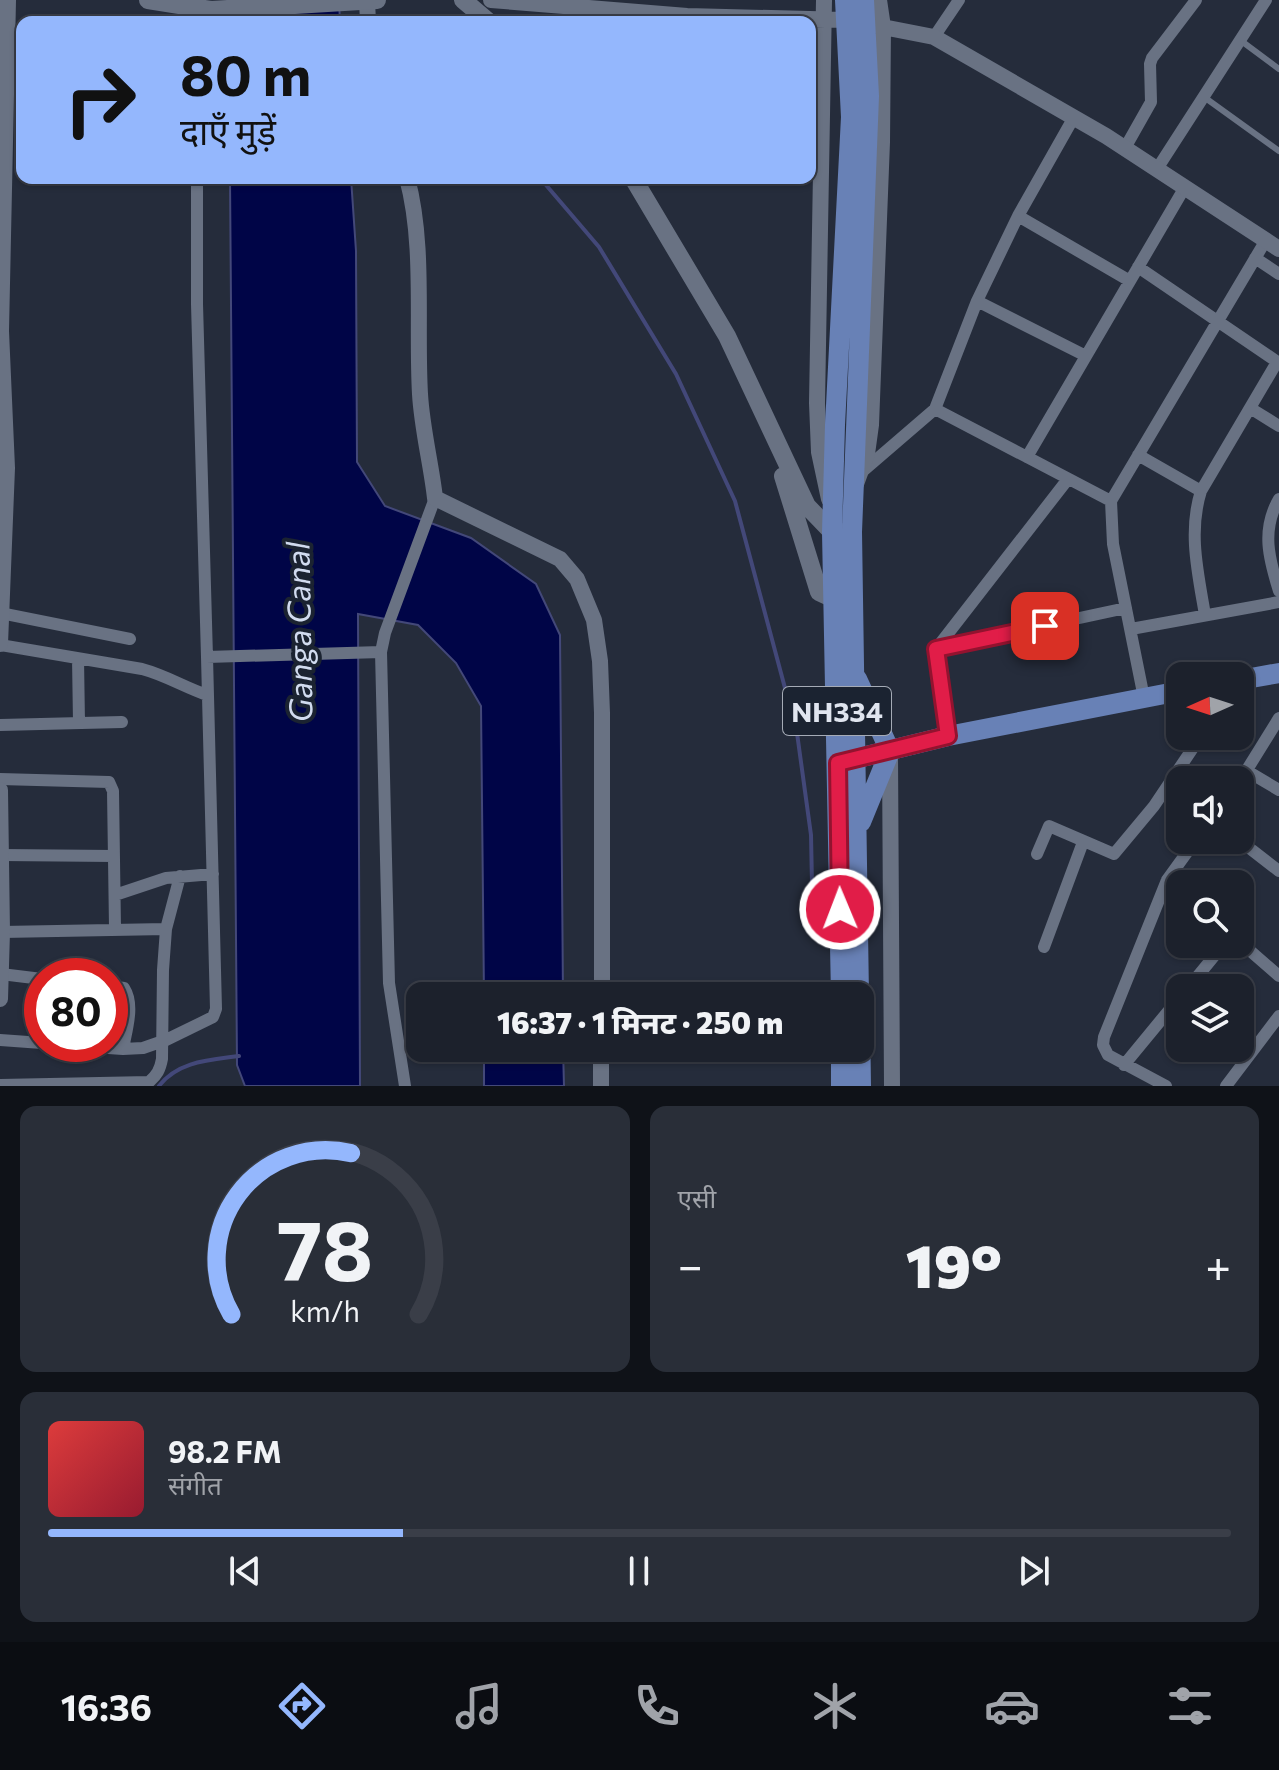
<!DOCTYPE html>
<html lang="hi">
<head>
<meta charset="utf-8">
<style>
  body { margin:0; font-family:Commissioner,"Noto Sans Devanagari",sans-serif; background:#292e38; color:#f1f3f6; height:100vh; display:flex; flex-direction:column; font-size:30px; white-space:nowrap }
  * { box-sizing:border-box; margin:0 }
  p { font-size:26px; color:#a0a3a9 }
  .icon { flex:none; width:44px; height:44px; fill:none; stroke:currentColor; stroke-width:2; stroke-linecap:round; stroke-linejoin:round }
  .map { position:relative; height:1086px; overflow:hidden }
  .sheet { display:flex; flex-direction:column; gap:20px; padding:20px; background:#0f1218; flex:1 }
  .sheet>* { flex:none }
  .hud { position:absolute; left:16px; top:16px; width:800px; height:168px; border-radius:16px; box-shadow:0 2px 6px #0004,0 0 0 2px #3a3e48; background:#94b7fd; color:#111; overflow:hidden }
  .needle { width:52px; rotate:267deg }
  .controls { position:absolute; left:1166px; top:662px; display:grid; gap:16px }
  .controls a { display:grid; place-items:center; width:88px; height:88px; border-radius:16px; background:#1c212c; box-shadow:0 2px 6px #0004,0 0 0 2px #3a3e48; font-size:40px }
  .speed { position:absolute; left:24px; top:958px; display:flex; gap:16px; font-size:40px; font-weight:700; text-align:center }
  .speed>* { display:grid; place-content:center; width:104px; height:104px; border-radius:50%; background:#1c212c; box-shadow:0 2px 6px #0004,0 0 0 2px #3a3e48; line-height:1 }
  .speed .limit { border:12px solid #d22; background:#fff; color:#111 }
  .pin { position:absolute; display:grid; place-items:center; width:68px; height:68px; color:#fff; margin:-34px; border-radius:16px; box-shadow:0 4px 12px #0006 }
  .me { position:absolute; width:88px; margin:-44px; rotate:359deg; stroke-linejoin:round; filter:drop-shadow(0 0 6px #0008) }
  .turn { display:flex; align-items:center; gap:28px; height:168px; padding:0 32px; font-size:36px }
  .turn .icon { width:104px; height:104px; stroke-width:2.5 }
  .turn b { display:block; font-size:56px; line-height:68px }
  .big { font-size:60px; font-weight:800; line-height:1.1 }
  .sheet .tile { flex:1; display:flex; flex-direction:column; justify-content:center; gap:12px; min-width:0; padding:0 28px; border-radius:16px; background:#292e38 }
  .sheet .dial { align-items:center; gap:0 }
  .dial svg { height:208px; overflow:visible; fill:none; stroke:#3a3e48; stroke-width:7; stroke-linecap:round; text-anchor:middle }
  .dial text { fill:#f1f3f6; stroke:none }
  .song { display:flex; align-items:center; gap:24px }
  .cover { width:96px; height:96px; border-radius:12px; background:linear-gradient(135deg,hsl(0 70% 55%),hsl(350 70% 35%)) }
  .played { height:8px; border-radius:4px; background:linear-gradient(90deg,#94b7fd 30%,#3a3e48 30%) }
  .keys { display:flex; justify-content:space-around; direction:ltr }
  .heat { display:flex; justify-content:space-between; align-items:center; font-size:44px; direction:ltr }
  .sheet .tiles { flex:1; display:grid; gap:20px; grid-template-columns:1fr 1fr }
  .tile:last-child { grid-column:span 2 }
  .trip { position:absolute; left:406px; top:982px; width:468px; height:80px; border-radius:16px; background:#1c212c; box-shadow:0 2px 6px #0004,0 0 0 2px #3a3e48; font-weight:800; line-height:80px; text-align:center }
  .dock { display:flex; height:128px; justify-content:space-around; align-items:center; background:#0b0d12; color:#a0a3a9 }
  .dock .icon { width:56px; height:56px }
  .dock .active { color:#94b7fd }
  .dock b { font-size:36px; color:#f1f3f6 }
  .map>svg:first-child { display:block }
  .water { fill:#000547; stroke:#434879; stroke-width:2 }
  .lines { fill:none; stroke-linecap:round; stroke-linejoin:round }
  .stream { stroke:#434879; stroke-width:4 }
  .service { stroke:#697283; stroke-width:6 }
  .minor { stroke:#697283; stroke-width:12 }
  .tertiary { stroke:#697283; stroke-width:16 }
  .secondary { stroke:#697283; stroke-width:18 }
  .trunk { stroke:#6881b6; stroke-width:20 }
  .route-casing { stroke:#92132f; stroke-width:20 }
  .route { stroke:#e11d48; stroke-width:14 }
  .labels { text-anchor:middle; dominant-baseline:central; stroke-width:8; stroke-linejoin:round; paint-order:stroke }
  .shield { fill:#1b2331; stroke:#a5abb6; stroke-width:2 }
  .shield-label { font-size:28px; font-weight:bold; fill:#e0e5ef }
  .water-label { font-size:32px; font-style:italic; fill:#d1dbef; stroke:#1b2331 }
</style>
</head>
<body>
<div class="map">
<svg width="1279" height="1086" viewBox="0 0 1279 1086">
  <rect width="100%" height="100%" fill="#252c3b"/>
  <path class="water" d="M227,0h112l1,22h-113z
    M230,178h121l5,73 1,211 28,44 86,32 65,46 24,51 3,361h-79l-3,-290 -25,-43 -38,-38 -60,-11 2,472h-115l-8,-21z
    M484,1048h79l1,38h-80z"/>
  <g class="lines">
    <path class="stream" d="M336,19h25
      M390,20l2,2
      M540,178l59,69 77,127 59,127 62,232 14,102 2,99
      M159,1086c19,-25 51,-26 80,-30"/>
    <path class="service" d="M1240,40l39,29
      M1204,97l75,54"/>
    <path class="minor" d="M934,37l25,-37
      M1125,148l26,-46 -1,-38 2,-6 44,-58
      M1157,169l109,-169
      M197,178v126l10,353 174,-5 4,-19 50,-135
      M1018,216l112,65
      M1255,258l24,16
      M1138,267l141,96
      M977,301l109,55
      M1250,408l29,18
      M935,409l176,92
      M1138,455l63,36
      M1027,457l158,-270
      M863,471l72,-62 42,-108 41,-85 56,-99
      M1279,499c-18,31 -10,60 0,92
      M0,613l130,26
      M1205,615c-7,-42 -17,-83 -4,-124l76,-129
      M1131,629l148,-27
      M0,645l142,24c23,6 42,18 65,26
      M936,649l190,-41
      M381,652l8,331 16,103
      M78,658l1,65
      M1144,698l-31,-154 -2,-43 155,-261
      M0,725l122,-3
      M948,736l-12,-87 132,-170
      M1247,771l32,19
      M0,779l109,3 4,9 2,137
      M1240,781l39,-63
      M1239,840l40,31
      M1037,854l12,-28 65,28 40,-48 47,-70
      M1,855l113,1
      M1167,880l13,11
      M115,895l51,-17 47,-4
      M2,932l164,-3
      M1240,942l39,34
      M1044,947l39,-105
      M1,974l41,5
      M110,986l14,2c11,17 2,43 -1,61
      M1188,988l36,-44
      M0,1040l42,3
      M50,1044l73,5 20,-1 23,-8 47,-23 3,-8 -9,-352
      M1124,1065l56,-68
      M0,1085l149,-3c8,-7 11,-12 13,-23l1,-89 3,-41 14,-53
      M1166,1086l-58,-31 -5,-10 1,-8 63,-157 29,-40
      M1226,1086l53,-70"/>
    <path class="tertiary" d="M491,0l196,16 160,4 87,17 172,99 173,113
      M824,0l-7,403 2,49 10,47
      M367,1l1,21
      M407,178c18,66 9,147 13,216 2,35 11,69 15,104l125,61 17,20 17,41 6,41 2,52v283
      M856,484l11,-30 4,-29 11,-283 1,-115 -4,-27
      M0,644l7,-176 -6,-137 7,-331
      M890,756l2,330
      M0,790l2,142 -2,67
      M601,1086v-38"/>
    <path class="secondary" d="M148,0l63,10 166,-10
      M463,0l26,22
      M633,178l94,158 80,170 25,26h9
      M783,476l36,116 15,7 12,1"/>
    <path class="trunk" d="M857,679l33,72 -29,71
      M1240,680l39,-7
      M846,761l102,-25 232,-45
      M841,996l-9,-464 3,-107 16,-308 -6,-117
      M859,996l-7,-464 17,-436 -5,-96
      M860,1017l1,69
      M841,1086v-38"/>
  </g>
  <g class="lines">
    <g class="route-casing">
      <path id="route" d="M840,909l-2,-146 110,-27 -12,-87 109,-23"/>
    </g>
    <use href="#route" class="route"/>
  </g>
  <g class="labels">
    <rect class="shield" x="783" y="687" width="108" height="48" rx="6"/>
    <g class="shield-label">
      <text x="837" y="711">NH334</text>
    </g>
    <g class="water-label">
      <text transform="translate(298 632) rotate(-91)">Ganga Canal</text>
    </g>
  </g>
</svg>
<div class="controls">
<a><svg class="needle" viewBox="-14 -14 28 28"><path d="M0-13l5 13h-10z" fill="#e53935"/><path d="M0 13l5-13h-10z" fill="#a0a3a9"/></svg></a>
<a><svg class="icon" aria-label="sound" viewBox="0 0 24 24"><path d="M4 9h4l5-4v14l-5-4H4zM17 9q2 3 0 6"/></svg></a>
<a><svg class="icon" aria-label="search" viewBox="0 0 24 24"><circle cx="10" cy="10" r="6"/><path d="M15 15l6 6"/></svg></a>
<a><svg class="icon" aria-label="layers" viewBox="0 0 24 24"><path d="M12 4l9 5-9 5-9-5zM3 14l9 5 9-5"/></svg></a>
</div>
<div class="speed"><div class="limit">80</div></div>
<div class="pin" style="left:1045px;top:626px;background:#d93025"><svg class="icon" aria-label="arrive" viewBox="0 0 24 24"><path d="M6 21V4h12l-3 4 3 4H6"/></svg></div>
<svg class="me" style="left:840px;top:909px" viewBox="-20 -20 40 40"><circle r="17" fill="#e11d48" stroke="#fff" stroke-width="3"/><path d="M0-11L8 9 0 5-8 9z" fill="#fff"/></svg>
<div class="trip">16:37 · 1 मिनट · 250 m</div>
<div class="hud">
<div class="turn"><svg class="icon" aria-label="right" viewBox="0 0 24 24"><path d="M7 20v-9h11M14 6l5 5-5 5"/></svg><div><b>80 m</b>दाएँ मुड़ें</div></div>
</div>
</div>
<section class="sheet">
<div class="tiles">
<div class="tile dial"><svg viewBox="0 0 100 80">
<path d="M14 69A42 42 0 1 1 86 69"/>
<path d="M14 69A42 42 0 0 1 60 7" stroke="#94b7fd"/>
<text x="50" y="56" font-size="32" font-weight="700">78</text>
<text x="50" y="72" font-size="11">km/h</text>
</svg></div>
<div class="tile"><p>एसी</p>
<div class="heat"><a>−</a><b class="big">19°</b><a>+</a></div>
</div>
<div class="tile">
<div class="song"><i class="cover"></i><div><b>98.2 FM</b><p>संगीत</p></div></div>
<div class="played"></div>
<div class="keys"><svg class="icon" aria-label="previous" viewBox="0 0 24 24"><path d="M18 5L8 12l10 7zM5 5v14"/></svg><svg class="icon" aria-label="pause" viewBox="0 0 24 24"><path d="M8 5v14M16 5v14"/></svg><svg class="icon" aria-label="next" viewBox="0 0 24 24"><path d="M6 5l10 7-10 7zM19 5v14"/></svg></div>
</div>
</div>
</section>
<nav class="dock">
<b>16:36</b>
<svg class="icon active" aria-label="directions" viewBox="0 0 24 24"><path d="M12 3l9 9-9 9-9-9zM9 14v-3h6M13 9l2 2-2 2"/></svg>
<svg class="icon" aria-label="music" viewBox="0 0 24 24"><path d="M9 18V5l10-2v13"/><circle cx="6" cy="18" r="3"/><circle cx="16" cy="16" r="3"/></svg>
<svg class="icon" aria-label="phone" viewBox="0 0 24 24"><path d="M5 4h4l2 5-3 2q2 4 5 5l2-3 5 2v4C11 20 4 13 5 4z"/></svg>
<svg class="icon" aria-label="climate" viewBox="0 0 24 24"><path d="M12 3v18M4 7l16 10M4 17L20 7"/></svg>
<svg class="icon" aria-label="car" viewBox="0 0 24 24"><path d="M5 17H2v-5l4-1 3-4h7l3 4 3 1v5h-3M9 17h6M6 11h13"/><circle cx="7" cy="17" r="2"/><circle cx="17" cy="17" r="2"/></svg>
<svg class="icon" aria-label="filters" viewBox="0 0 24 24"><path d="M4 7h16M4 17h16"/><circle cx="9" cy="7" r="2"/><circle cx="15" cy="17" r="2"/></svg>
</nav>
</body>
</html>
